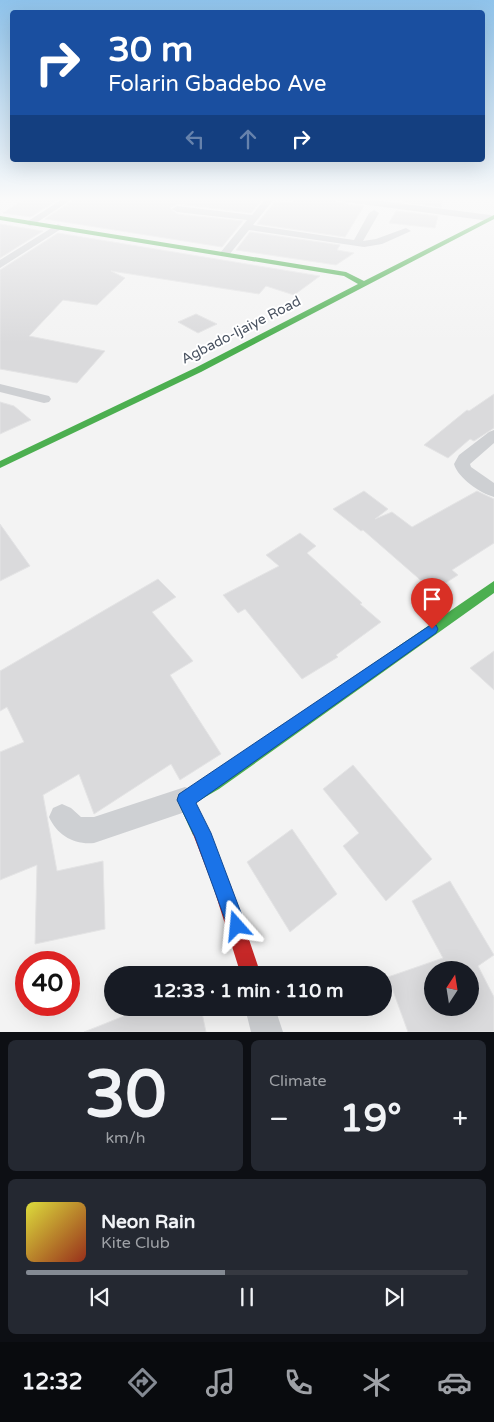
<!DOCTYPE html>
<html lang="en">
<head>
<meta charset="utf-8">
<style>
  body { margin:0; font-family:"Varela Round",sans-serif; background:#242831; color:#f1f3f6; height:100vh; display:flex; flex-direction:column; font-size:19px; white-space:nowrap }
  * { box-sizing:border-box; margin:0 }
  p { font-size:16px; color:#9ea1a6 }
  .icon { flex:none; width:28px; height:28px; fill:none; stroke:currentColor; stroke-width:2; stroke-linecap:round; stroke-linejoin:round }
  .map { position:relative; height:1032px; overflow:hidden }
  .sheet { display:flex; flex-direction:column; gap:8px; padding:8px; background:#0d0f14; flex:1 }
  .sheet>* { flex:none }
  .hud { position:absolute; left:10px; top:10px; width:475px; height:152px; border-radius:5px; box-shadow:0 5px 20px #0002; background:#1a4fa0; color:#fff; overflow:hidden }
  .needle { width:32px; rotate:12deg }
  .buttons { position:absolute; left:424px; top:961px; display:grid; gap:10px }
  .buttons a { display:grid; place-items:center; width:55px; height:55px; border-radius:50%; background:#171b24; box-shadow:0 5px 20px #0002; font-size:25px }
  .speed { position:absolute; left:15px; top:951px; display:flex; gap:10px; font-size:25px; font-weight:700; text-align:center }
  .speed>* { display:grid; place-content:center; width:65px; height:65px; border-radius:50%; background:#171b24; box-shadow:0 5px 20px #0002; line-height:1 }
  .speed .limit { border:8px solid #d22; background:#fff; color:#111 }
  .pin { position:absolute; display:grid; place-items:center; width:42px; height:42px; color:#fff; margin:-51px -21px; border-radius:50% 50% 50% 0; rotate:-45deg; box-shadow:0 0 5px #0007 }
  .pin .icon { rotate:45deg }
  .me { position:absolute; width:55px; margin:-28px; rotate:342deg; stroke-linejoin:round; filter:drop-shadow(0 0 4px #0008) }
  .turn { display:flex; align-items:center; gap:18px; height:105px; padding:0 15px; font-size:22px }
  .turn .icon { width:65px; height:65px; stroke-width:2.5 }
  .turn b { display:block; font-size:35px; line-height:42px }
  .lanes { display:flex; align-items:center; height:48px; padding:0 15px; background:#0003; justify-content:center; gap:25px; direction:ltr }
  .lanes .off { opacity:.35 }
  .big { font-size:38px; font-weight:700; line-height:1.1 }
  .sheet .card { flex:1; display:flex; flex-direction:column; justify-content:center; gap:8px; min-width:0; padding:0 18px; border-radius:8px; background:#242831 }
  .sheet .dial { align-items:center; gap:0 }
  .dial b { font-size:65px; line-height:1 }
  .song { display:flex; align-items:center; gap:15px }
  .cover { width:60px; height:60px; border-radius:8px; background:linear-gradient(135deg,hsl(60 70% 55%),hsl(10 70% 35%)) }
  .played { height:5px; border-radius:2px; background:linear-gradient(90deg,#848a93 45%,#363941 45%) }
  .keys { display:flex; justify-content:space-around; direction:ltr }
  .heat { display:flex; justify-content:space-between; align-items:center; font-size:28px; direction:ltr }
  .sheet .tiles { flex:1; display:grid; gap:8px; grid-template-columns:1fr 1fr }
  .card:last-child { grid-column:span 2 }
  .trip { position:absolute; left:104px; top:966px; width:288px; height:50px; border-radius:25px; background:#171b24; box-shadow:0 5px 20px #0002; font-weight:700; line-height:50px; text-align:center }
  .tabs { display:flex; height:80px; justify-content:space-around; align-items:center; background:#090b0e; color:#9ea1a6 }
  .tabs .icon { width:35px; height:35px }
  .tabs .current { color:#848a93 }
  .tabs b { font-size:22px; color:#f1f3f6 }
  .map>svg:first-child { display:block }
  .building { fill:#dadadc; stroke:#e4e4e5; fill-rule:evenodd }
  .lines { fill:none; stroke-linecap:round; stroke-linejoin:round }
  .street { fill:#ced0d3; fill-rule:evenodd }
  .fast { fill:#4caf50; fill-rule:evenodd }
  .jam { fill:#c62828; fill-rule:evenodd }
  .route { fill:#1a73e8; stroke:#114b97 }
  .labels { text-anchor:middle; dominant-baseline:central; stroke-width:4; stroke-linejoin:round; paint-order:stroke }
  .far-street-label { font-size:14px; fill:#495260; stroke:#fff }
</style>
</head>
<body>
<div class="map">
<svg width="494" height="1032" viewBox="0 0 494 1032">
  <rect width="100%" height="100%" fill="#f3f3f3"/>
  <path class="building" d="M26,198h34l-29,19 -28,-4z
    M76,198h178l9,1 -12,14 -74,-9 -7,4 7,6 66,7 -21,26 -177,-28z
    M295,198l18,3 1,-3h18l6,5 26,3 -19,31 -88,-13 18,-23 16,2z
    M403,198h41l-3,9 -40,-5z
    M396,211l42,5 -3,12 -46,-5z
    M0,224l43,7 -43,27z
    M250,232l90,13 -3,5 17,3 -18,12 -100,-15z
    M58,233l262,43 -26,19 -28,-9 -7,8 -148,-23 14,7 -28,27 -34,-5 -34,36 76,15 -28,32 -77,-14v-99z
    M196,314l21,10 -19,9 -20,-11z
    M494,394v34l-20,13 -4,-2 -22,19 -24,-13 43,-35 2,1z
    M0,402l14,4 17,14 -31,14z
    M364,491l24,18 -13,10 17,-7 20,15 65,-36 17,8v44l-42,27 6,5 -25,16 -70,-61 -2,1 -28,-22z
    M0,524l30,42 -30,15z
    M300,533l16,13 -9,7 55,50 -2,1 21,18 -45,33 2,2 -36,22 -57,-70 -7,4 -15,-18 56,-29 -13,-11z
    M158,579l18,18 -24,15 41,49 -23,14 51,79 -41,26 -9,-16 -77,50 -15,-40 -36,21 14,76 46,-10 2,68 -70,15 2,-79 -37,15v-128l24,-10 -17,-35 -7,4v-40z
    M494,651v39l-24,-22z
    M353,765l79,94 -46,42 -43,-55 16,-13 -36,-44z
    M292,829l45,65 -47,38 -43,-70z
    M450,881l44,74 -16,11 16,31v35h-86l-20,-55 55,-19 -31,-57zM432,970h38v38h-38z
    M144,1008h57l5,24h-122z"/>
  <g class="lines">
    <path class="street" d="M64,198h10l-41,27 -3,1 -5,-3z
      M266,198h9l-22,27 101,15 15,-27 5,-3 5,3 -16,28 13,-2 30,-11 5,3 -29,13 -18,3 -115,-17 -20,25 -4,1 -5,-3 27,-33 -70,-8 -5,-3 5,-3 75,9z
      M334,198h25l131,17 3,1 1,3 -4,2 -152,-20z
      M58,224l5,3 -2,2 -61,39v-8z
      M0,384l49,12 2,3 -2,3 -5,1 -44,-11z
      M494,430v13l-24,21 1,3 23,16v14c-14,-4 -36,-19 -40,-33l5,-9 30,-23z
      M185,787l9,4 4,9 -4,9 -100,34c-20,2 -37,-8 -45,-26l4,-9 9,-4 9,4 10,9h13z
      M245,1008h30l8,24h-32z"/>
    <path class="fast" d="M494,215v4l-293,153 -201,96v-7l195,-93 163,-84 -14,-8 -344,-56v-4l346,56 18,9z
      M494,581v12l-275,196 -24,14 12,26 -2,6 -6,2 -6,-2 -16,-35 2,-6 28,-17z"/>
    <path class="jam" d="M199,821l6,2 26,63 30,89h-20l-28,-89 -22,-57 2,-6z"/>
  </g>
  <linearGradient id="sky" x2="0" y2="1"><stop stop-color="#8fc3eb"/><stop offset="0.58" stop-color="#fafafa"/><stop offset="1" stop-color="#fafafa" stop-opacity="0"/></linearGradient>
  <rect width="494" height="343" fill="url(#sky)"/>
  <path class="route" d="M432,624l4,1 2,4 -2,4 -240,170 15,30 35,93 -3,7 -6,2 -7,-2 -35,-96 -18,-37 2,-6z"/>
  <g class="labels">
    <g class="far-street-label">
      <text transform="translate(241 330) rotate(-27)">Agbado-Ijaiye Road</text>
    </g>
  </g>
</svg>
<div class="buttons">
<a><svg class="needle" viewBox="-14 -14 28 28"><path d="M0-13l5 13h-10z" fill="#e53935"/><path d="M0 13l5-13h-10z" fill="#9ea1a6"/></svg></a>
</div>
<div class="speed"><div class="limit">40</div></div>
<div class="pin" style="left:432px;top:629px;background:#d93025"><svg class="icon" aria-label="arrive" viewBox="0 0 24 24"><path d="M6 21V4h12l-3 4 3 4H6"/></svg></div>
<svg class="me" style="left:237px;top:926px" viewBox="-20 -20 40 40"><path d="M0-17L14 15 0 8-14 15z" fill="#1a73e8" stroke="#fff" stroke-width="4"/></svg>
<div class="trip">12:33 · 1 min · 110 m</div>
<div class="hud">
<div class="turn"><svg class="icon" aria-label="right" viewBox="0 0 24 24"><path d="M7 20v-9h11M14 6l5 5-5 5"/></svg><div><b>30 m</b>Folarin Gbadebo Ave</div></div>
<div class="lanes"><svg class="icon off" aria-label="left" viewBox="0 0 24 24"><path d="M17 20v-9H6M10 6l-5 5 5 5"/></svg><svg class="icon off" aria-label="ahead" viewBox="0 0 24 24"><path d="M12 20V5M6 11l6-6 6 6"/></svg><svg class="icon" aria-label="right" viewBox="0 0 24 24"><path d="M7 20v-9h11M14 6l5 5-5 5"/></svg></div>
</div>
</div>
<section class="sheet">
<div class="tiles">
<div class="card dial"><b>30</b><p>km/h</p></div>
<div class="card"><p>Climate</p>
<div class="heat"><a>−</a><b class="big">19°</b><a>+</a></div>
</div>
<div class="card">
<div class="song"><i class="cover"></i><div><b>Neon Rain</b><p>Kite Club</p></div></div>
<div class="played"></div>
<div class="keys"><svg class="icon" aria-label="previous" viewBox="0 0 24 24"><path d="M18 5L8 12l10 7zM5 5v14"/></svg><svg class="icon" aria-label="pause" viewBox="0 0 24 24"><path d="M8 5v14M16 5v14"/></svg><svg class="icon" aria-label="next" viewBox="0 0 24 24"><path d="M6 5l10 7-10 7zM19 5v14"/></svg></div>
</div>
</div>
</section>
<nav class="tabs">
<b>12:32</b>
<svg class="icon current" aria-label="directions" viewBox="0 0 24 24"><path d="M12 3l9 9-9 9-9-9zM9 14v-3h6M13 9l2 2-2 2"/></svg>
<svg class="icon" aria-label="music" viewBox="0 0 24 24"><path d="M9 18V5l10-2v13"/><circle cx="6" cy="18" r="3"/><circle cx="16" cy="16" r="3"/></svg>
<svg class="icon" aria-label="phone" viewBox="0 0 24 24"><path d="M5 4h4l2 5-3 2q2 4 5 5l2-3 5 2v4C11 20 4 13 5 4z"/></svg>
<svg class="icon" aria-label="climate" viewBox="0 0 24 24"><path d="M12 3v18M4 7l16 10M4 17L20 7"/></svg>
<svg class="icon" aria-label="car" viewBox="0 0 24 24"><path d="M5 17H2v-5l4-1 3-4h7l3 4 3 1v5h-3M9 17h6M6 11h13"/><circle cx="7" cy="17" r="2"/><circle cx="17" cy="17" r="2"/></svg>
</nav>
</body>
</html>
